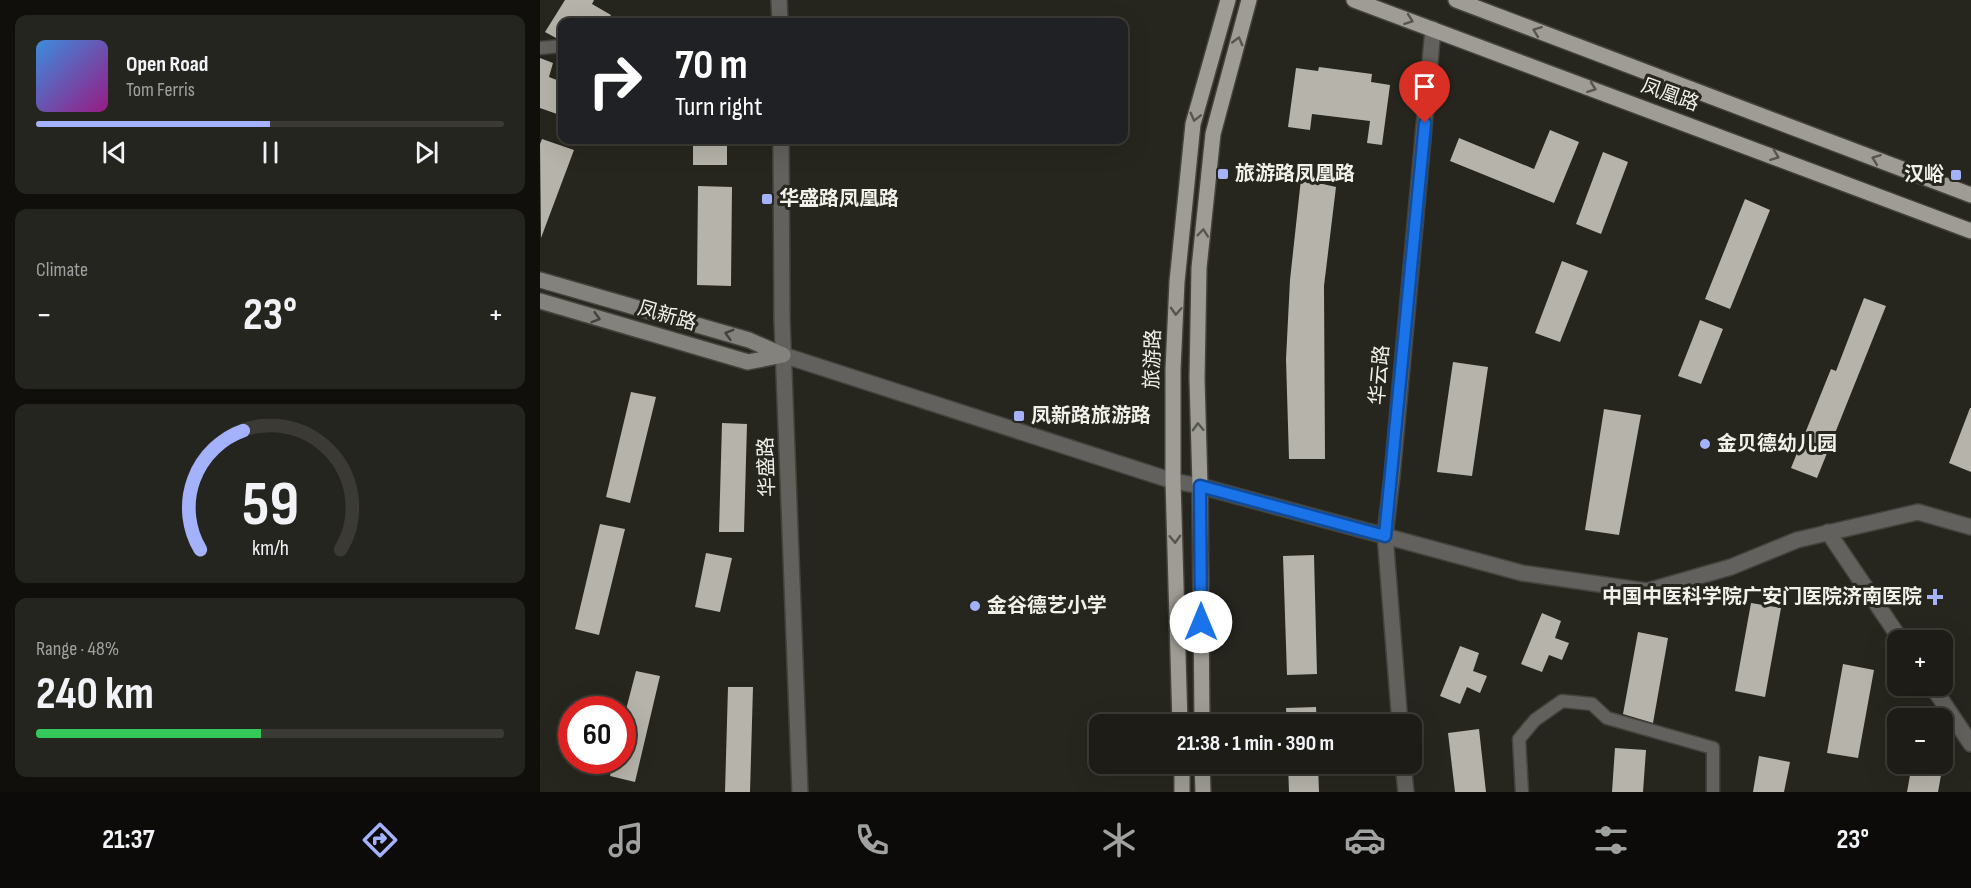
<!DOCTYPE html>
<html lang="en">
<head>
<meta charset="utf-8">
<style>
  body { margin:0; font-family:"Sofia Sans Condensed","Noto Sans SC",sans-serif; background:#25251f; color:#f1f3f6; height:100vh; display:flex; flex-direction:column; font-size:22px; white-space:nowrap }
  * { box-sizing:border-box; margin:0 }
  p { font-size:20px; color:#a0a1a1 }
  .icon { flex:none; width:33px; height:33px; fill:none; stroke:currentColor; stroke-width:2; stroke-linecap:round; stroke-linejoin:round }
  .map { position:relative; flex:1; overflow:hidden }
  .drawer { display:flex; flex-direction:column; gap:15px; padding:15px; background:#100f0c; width:540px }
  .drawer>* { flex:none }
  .top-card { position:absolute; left:18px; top:18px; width:570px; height:126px; border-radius:12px; box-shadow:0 6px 24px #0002,0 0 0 2px #3b3a35; background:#202124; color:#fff; overflow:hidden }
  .fabs { position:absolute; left:1347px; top:630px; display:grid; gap:12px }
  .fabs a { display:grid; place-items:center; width:66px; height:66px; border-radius:12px; background:#1d1c16; box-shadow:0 6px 24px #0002,0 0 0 2px #3b3a35; font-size:30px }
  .speed { position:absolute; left:18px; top:696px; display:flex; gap:12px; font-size:30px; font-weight:700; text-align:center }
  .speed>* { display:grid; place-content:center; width:78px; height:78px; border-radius:50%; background:#1d1c16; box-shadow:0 6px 24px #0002,0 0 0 2px #3b3a35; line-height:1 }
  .speed .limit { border:9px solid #d22; background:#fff; color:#111 }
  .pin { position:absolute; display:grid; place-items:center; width:51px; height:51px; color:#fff; margin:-62px -26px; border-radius:50% 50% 50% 0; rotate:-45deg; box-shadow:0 0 6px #0007 }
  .pin .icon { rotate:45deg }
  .me { position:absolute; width:66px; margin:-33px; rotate:0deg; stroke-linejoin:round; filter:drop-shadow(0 0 4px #0008) }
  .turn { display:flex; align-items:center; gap:21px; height:126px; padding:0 18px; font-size:27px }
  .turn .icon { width:78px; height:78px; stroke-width:2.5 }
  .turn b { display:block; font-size:42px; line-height:51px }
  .big { font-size:45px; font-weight:700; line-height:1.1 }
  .drawer .widget { flex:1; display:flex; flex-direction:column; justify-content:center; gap:9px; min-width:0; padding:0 21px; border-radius:12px; background:#25251f }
  .drawer .dial { align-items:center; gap:0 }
  .dial svg { height:156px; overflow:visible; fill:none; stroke:#3b3a35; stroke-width:7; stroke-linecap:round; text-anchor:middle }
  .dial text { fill:#f1f3f6; stroke:none }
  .song { display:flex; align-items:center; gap:18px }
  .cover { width:72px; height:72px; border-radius:9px; background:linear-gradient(135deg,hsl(210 70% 55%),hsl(310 70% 35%)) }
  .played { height:6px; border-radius:3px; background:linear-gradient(90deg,#a4b2fc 50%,#3b3a35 50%) }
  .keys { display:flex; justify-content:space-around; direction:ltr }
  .heat { display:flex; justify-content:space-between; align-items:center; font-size:33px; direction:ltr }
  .charge { height:9px; border-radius:4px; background:linear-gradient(90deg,#34c759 48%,#3b3a35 0) }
  .trip { position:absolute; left:549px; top:714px; width:333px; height:60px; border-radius:12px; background:#1d1c16; box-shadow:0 6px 24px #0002,0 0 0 2px #3b3a35; font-weight:700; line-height:60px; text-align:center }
  .tab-bar { display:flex; height:96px; justify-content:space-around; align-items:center; background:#0c0b09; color:#a0a1a1 }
  .tab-bar .icon { width:42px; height:42px }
  .tab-bar .on { color:#a4b2fc }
  .tab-bar b { font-size:27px; color:#f1f3f6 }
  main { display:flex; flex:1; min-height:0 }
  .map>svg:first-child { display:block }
  .building { fill:#b6b3aa }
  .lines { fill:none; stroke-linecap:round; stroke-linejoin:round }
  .minor-casing { stroke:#43423b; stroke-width:15 }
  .tertiary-casing { stroke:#43423b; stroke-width:18 }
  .secondary-casing { stroke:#43423b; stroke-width:18 }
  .primary-casing { stroke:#43423b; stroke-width:18 }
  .minor { stroke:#62615d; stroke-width:12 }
  .tertiary { stroke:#62615d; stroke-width:15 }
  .secondary { stroke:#84827c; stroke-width:15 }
  .primary { stroke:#9e9c94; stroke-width:15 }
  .oneway { stroke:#57554d }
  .oneway2 { stroke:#43423a }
  .route-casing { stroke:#114b97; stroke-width:15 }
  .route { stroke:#1a73e8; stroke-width:10 }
  .poi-dot { fill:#a4b2fc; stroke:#27261e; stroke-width:2 }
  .labels { text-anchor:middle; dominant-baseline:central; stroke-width:6; stroke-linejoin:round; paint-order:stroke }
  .street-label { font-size:20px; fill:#f1f0ea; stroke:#27261e }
  .poi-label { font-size:20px; font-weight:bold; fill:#f1f0ea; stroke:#27261e; text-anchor:start }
</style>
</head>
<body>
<main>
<section class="drawer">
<div class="widget">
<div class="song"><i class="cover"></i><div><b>Open Road</b><p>Tom Ferris</p></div></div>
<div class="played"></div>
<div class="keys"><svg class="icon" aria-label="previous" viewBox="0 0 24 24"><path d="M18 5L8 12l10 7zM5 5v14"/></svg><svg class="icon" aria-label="pause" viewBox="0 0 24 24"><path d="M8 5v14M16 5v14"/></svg><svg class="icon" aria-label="next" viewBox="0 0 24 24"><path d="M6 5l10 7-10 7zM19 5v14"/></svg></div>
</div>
<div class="widget"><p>Climate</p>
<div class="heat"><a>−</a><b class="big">23°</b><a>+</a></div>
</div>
<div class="widget dial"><svg viewBox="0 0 100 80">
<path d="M14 69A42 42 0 1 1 86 69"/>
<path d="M14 69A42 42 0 0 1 36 8" stroke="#a4b2fc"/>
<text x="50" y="56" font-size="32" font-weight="700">59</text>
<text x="50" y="72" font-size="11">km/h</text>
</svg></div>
<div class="widget"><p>Range · 48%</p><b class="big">240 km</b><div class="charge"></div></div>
</section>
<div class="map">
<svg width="1431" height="792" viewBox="0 0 1431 792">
  <rect width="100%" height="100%" fill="#27261e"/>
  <path class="building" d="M25,0h29l-2,4 19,11 -5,7h-44v16h-6l-11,-6z
    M0,58l13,5 -4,14 13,5v19l-5,13 -17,-6z
    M779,67l53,7 -1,8 19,3 -8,60 -15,-2 3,-22 -58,-7 -2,16 -22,-3 8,-59 22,3z
    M1010,130l29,12 -25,61 -104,-42 9,-23 75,31z
    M2,139l32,11 -33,88 -1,-94z
    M153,140h34v25h-34z
    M1063,152l25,10 -27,72 -25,-10z
    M761,179l35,8 -12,99 1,173h-36l-3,-100 4,-79z
    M158,186l34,1 -1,99 -34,-1z
    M1205,199l25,11 -40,99 -25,-10z
    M1022,261l26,10 -28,71 -25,-9z
    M1324,298l22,8 -69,172 -26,-10 40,-99 5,2z
    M1160,320l23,9 -22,55 -23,-8z
    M913,362l35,5 -16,109 -35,-4z
    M91,392l25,5 -26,106 -24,-6z
    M1430,408h1v64l-22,-9z
    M1064,409l37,6 -22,120 -34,-5z
    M182,423l25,1 -3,108h-25z
    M60,524l25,5 -26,106 -24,-6z
    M166,553l26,5 -12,54 -25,-5z
    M774,555l3,119 -30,1 -4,-119z
    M1211,603l30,5 -16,89 -30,-6z
    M1002,613l19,8 -6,17 14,5 -7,17 -13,-5 -7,17 -21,-8z
    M1098,632l30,6 -15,85 -30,-9z
    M920,646l19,7 -6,18 14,5 -7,17 -13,-6 -7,17 -20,-8z
    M1303,664l31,6 -16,88 -31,-5z
    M96,671l24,5 -25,106 -25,-6 4,-16h8v-35z
    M188,687h25l-3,105h-25z
    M776,707l1,17h-30l-1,-16z
    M939,729l7,63h-31l-7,-59z
    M1075,748l31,2 -3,42h-31z
    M1219,756l31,6 -6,30h-31z
    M748,764h30l1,28h-30z
    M1372,764h31l-5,28h-31z"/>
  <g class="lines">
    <g class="minor-casing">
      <path id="minor" d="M0,48l22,-2
        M982,792l-3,-53 16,-19 27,-19 30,3 15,14 106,30v44"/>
    </g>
    <g class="tertiary-casing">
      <path id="tertiary" d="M239,0l1,22
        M241,140l1,180 18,472
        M243,355l390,126 27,5 322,87 125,18 84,-24 66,-27 121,-28 53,15
        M1288,532l73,108
        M1392,686l39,58
        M860,724l-15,-189 7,-59 41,-447
        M863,764l3,28"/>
    </g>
    <g class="secondary-casing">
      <path id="secondary" d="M0,280l209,60 34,15
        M0,301l208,61 35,-7"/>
    </g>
    <g class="primary-casing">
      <path id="primary" d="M814,0l617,231
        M916,0l515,195
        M640,724l-7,-243v-112l4,-87 16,-158 35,-124
        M662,724l-2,-238 -3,-107 2,-111 14,-134 36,-134
        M642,764v28
        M662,764l1,28"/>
    </g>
    <use href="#minor" class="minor"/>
    <use href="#tertiary" class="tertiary"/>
    <use href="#secondary" class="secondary"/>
    <use href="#primary" class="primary"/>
  </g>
  <defs><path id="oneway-chevron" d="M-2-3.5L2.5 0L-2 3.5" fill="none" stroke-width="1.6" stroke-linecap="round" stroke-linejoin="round" transform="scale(1.5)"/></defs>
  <g class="oneway">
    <use href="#oneway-chevron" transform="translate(869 20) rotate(20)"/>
    <use href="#oneway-chevron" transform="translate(997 31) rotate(-159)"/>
    <use href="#oneway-chevron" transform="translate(698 41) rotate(-75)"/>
    <use href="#oneway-chevron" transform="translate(1052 88) rotate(20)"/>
    <use href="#oneway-chevron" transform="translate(655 117) rotate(104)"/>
    <use href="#oneway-chevron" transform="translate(1235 156) rotate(20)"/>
    <use href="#oneway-chevron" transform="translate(1336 159) rotate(-159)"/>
    <use href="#oneway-chevron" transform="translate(663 233) rotate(-84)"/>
    <use href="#oneway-chevron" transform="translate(636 311) rotate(93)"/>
    <use href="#oneway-chevron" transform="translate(658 427) rotate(-92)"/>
    <use href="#oneway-chevron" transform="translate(635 539) rotate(88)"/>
  </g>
  <g class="oneway2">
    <use href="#oneway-chevron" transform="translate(56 318) rotate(16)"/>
    <use href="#oneway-chevron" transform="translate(189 334) rotate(-164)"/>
  </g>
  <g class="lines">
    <g class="route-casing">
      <path id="route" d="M661,622l-1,-136 185,50 40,-413"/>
    </g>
    <use href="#route" class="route"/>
  </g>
  <g class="poi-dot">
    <rect x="677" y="168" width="12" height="12" rx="3"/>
    <rect x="1410" y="169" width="12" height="12" rx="3"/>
    <rect x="221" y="193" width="12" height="12" rx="3"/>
    <rect x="473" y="410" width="12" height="12" rx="3"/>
    <circle cx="1165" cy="444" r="6"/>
    <path d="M1392 588h6v6h6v6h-6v6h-6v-6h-6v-6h6z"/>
    <circle cx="435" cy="606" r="6"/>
  </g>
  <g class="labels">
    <g class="street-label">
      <text transform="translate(1130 95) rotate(20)">凤凰路</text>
      <text transform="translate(127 316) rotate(16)">凤新路</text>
      <text transform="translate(613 359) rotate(-88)">旅游路</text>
      <text transform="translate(840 375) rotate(-85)">华云路</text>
      <text transform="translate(227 467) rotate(-92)">华盛路</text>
    </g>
    <g class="poi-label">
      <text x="695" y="174">旅游路凤凰路</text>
      <text x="1404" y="175" text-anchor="end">汉峪</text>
      <text x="239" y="199">华盛路凤凰路</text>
      <text x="491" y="416">凤新路旅游路</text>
      <text x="1177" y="444">金贝德幼儿园</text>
      <text x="1382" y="597" text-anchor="end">中国中医科学院广安门医院济南医院</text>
      <text x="447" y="606">金谷德艺小学</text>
    </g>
  </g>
</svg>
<div class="fabs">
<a>+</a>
<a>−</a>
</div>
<div class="speed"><div class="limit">60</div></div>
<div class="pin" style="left:885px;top:123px;background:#d93025"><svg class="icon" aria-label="arrive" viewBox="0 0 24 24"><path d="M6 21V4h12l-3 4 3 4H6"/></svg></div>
<svg class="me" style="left:661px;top:622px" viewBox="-20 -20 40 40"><circle r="19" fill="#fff"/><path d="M0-13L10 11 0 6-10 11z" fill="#1a73e8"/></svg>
<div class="trip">21:38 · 1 min · 390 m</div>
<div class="top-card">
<div class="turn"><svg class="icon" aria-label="right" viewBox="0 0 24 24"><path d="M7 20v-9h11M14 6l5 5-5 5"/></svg><div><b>70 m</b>Turn right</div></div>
</div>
</div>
</main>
<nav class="tab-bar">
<b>21:37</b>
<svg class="icon on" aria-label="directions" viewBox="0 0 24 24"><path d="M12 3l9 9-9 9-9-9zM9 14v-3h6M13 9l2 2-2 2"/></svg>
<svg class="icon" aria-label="music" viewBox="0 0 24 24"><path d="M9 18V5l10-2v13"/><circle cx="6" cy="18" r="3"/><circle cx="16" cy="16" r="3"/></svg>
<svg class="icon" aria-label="phone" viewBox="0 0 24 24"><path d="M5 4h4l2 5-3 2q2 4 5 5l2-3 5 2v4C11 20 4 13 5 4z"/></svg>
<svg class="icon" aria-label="climate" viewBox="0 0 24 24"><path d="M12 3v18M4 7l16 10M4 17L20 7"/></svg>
<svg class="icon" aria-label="car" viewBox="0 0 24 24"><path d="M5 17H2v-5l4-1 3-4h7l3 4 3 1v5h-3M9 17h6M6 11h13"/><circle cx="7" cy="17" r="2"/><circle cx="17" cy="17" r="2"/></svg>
<svg class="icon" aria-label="filters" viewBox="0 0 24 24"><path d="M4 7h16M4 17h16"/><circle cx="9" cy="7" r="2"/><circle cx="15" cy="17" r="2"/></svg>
<b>23°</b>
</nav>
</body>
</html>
